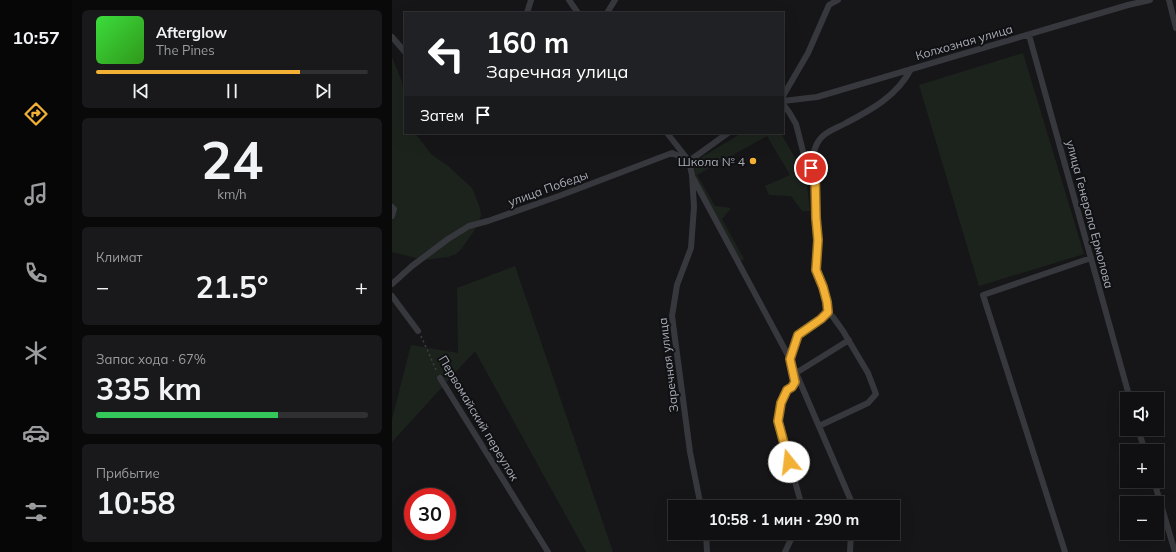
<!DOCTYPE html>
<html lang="ru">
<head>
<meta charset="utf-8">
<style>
  body { margin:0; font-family:Mulish,sans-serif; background:#19191b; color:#f1f3f6; height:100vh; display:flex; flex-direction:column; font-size:15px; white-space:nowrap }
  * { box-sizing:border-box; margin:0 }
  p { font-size:13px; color:#9c9d9f }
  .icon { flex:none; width:22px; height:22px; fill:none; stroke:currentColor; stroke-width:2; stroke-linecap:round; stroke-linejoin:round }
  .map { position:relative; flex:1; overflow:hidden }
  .side { display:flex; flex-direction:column; gap:10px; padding:10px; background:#09090a; width:320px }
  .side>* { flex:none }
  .banner { position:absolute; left:12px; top:12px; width:380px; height:122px; border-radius:0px; box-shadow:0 4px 16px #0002,0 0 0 1px #303032; background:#202124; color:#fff; overflow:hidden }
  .fabs { position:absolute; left:728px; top:392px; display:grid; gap:8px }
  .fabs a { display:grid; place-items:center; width:44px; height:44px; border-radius:0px; background:#101012; box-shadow:0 4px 16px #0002,0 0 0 1px #303032; font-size:20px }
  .speed { position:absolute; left:12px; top:488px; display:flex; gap:8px; font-size:20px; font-weight:700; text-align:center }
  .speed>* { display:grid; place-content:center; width:52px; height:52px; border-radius:50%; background:#101012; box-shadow:0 4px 16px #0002,0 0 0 1px #303032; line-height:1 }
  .speed .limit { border:6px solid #d22; background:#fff; color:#111 }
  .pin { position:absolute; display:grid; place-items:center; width:34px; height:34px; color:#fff; margin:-17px; border:2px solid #fff; border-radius:50%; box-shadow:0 1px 4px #0007 }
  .me { position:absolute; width:44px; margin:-22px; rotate:344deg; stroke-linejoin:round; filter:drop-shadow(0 0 3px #0008) }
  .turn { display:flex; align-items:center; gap:14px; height:84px; padding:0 16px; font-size:18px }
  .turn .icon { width:52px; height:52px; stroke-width:2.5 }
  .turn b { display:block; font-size:28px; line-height:34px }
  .then { display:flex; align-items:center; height:38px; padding:0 16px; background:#0003; gap:8px; font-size:15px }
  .big { font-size:30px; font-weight:700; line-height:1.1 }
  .side .widget { flex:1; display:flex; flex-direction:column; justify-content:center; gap:6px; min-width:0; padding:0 14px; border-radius:6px; background:#19191b }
  .side .dial { align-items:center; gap:0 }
  .dial b { font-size:52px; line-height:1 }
  .song { display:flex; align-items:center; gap:12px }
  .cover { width:48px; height:48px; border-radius:6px; background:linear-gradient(135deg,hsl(120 70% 55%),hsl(110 70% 35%)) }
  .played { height:4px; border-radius:2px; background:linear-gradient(90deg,#f2b134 75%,#303032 75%) }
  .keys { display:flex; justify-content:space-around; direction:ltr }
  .heat { display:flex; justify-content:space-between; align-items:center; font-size:22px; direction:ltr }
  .charge { height:6px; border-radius:3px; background:linear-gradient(90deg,#34c759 67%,#303032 0) }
  .trip { position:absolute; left:276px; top:500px; width:232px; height:40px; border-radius:0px; background:#101012; box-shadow:0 4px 16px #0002,0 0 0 1px #303032; font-weight:700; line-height:40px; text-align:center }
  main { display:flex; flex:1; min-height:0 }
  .tab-bar { display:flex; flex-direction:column; width:72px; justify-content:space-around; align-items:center; background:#060607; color:#9c9d9f }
  .tab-bar .icon { width:28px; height:28px }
  .tab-bar .on { color:#f2b134 }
  .tab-bar b { font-size:18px; color:#f1f3f6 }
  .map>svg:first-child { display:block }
  .green { fill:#1c231d }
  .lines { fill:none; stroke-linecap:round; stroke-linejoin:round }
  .path { stroke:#3d3f44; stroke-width:1.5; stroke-dasharray:2 3; stroke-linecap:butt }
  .minor { stroke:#37383d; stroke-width:6 }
  .route-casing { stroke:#9d7322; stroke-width:10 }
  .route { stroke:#f2b134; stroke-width:7 }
  .poi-dot { fill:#f2b134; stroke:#111113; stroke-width:1.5 }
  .labels { text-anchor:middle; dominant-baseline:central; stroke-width:4; stroke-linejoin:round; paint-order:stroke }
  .street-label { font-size:12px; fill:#a8adb8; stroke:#111113 }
  .poi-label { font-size:12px; fill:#a8adb8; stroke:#111113; text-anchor:end }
</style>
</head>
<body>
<main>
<nav class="tab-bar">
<b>10:57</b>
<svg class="icon on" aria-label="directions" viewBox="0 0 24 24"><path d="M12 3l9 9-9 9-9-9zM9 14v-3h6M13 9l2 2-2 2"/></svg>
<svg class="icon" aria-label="music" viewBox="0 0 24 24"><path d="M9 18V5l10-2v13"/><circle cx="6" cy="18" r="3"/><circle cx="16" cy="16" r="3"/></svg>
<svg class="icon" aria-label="phone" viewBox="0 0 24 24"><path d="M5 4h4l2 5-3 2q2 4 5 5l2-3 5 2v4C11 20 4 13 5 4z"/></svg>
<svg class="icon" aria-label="climate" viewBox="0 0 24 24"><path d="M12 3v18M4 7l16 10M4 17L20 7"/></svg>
<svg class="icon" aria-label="car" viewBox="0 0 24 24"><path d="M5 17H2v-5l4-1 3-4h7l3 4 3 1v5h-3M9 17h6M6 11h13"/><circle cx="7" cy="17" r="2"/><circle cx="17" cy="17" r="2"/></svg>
<svg class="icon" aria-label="filters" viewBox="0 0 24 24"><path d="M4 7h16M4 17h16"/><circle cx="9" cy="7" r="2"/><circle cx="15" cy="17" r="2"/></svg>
</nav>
<section class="side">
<div class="widget">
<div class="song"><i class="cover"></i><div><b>Afterglow</b><p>The Pines</p></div></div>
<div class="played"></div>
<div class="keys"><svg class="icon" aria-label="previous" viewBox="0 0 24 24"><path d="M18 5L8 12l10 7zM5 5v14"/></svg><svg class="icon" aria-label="pause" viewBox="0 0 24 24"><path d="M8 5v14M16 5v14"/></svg><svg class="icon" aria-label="next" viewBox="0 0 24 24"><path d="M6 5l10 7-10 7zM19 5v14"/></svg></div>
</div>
<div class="widget dial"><b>24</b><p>km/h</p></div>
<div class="widget"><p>Климат</p>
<div class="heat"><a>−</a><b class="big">21.5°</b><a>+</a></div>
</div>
<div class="widget"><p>Запас хода · 67%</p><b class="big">335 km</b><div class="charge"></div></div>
<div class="widget"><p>Прибытие</p><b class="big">10:58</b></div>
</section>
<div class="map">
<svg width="784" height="552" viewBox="0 0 784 552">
  <rect width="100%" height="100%" fill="#161618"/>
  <path class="green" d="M631,53l61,201 -105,32 -60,-201z
    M0,57l10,25 3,22v29h10l17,22 16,11 24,22 7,17 2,10 -3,9 -6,10 -10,14 -6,6 -8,3 -24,3 -32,-8z
    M350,133h39l25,45 4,33h-8l-11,-15 -22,-1 -4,-9 25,-11 -23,-39 -70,39 18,31 16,2 -9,11 22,40 -4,2 -46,-85 1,-15z
    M123,266l98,286h-27l-111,-201 -83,91v-23l19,-74 47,8 -1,-65z"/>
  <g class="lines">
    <path class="path" d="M29,336l16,36"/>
    <path class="minor" d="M177,0l9,13
      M777,0l7,28
      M135,13l4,-13
      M215,13l8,-13
      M637,35l101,364
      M0,37l13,15
      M391,96l25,-43 21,-48 9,-5
      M391,101l34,-4 311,-92 22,-5
      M391,104l6,8 7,12 10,39 9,10 1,45 2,22 -2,30 7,17 4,15 1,10 -7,7 -23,16 -8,24 5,23 -3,5 -5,3 -6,13 -3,18 23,82 -1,4
      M275,133l22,28 3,14 2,32 -3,41 -14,37 -5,31 18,136 11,55
      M297,161l39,-28
      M419,168c2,-9 2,-21 9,-29 6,-8 17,-11 26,-16 25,-13 51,-27 65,-54
      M301,178l97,181 62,144 -1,4
      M0,207l2,2 -2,7
      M0,284l20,-18 36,-27 21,-13 19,-5 71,-25 113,-43 16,7
      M0,296l26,35
      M404,373l53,-33
      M48,378l108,174
      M427,426l49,-23 8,-9 -8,-21 -25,-42 -10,-14 -5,-5
      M746,429l7,22
      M762,481l21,71
      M314,533l1,19
      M393,552l9,-19
      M458,552l1,-19
      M673,552l-82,-257 108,-37"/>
  </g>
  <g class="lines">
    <g class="route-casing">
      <path id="route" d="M397,462l-11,-41 3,-18 6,-13 5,-3 3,-5 -5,-23 8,-24 23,-16 7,-7 -1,-10 -4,-15 -7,-17 2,-30 -2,-22 -1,-46 -4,-4"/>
    </g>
    <use href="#route" class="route"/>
  </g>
  <circle class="poi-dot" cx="361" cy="161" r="4"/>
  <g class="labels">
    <g class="street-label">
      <text transform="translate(572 42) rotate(-16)">Колхозная улица</text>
      <text transform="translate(156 188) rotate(-20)">улица Победы</text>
      <text transform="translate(698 214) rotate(75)">улица Генерала Ермолова</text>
      <text transform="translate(276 365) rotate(-97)">Заречная улица</text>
      <text transform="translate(87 418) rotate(59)">Первомайский переулок</text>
    </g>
    <g class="poi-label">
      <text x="353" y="161">Школа № 4</text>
    </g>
  </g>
</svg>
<div class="fabs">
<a><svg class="icon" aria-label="sound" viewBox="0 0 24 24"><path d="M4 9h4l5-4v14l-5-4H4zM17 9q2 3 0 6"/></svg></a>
<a>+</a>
<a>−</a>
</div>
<div class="speed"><div class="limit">30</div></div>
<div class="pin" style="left:419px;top:168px;background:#d93025"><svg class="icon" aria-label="arrive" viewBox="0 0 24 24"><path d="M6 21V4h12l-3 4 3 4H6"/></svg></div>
<svg class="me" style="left:397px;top:462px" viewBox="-20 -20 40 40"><circle r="19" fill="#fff"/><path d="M0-13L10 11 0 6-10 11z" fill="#f2b134"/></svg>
<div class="trip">10:58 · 1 мин · 290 m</div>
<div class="banner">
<div class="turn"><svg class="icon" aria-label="left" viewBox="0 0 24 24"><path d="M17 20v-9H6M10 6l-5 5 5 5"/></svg><div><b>160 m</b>Заречная улица</div></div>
<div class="then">Затем<svg class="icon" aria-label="arrive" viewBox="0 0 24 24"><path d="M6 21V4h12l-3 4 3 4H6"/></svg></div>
</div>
</div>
</main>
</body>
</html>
